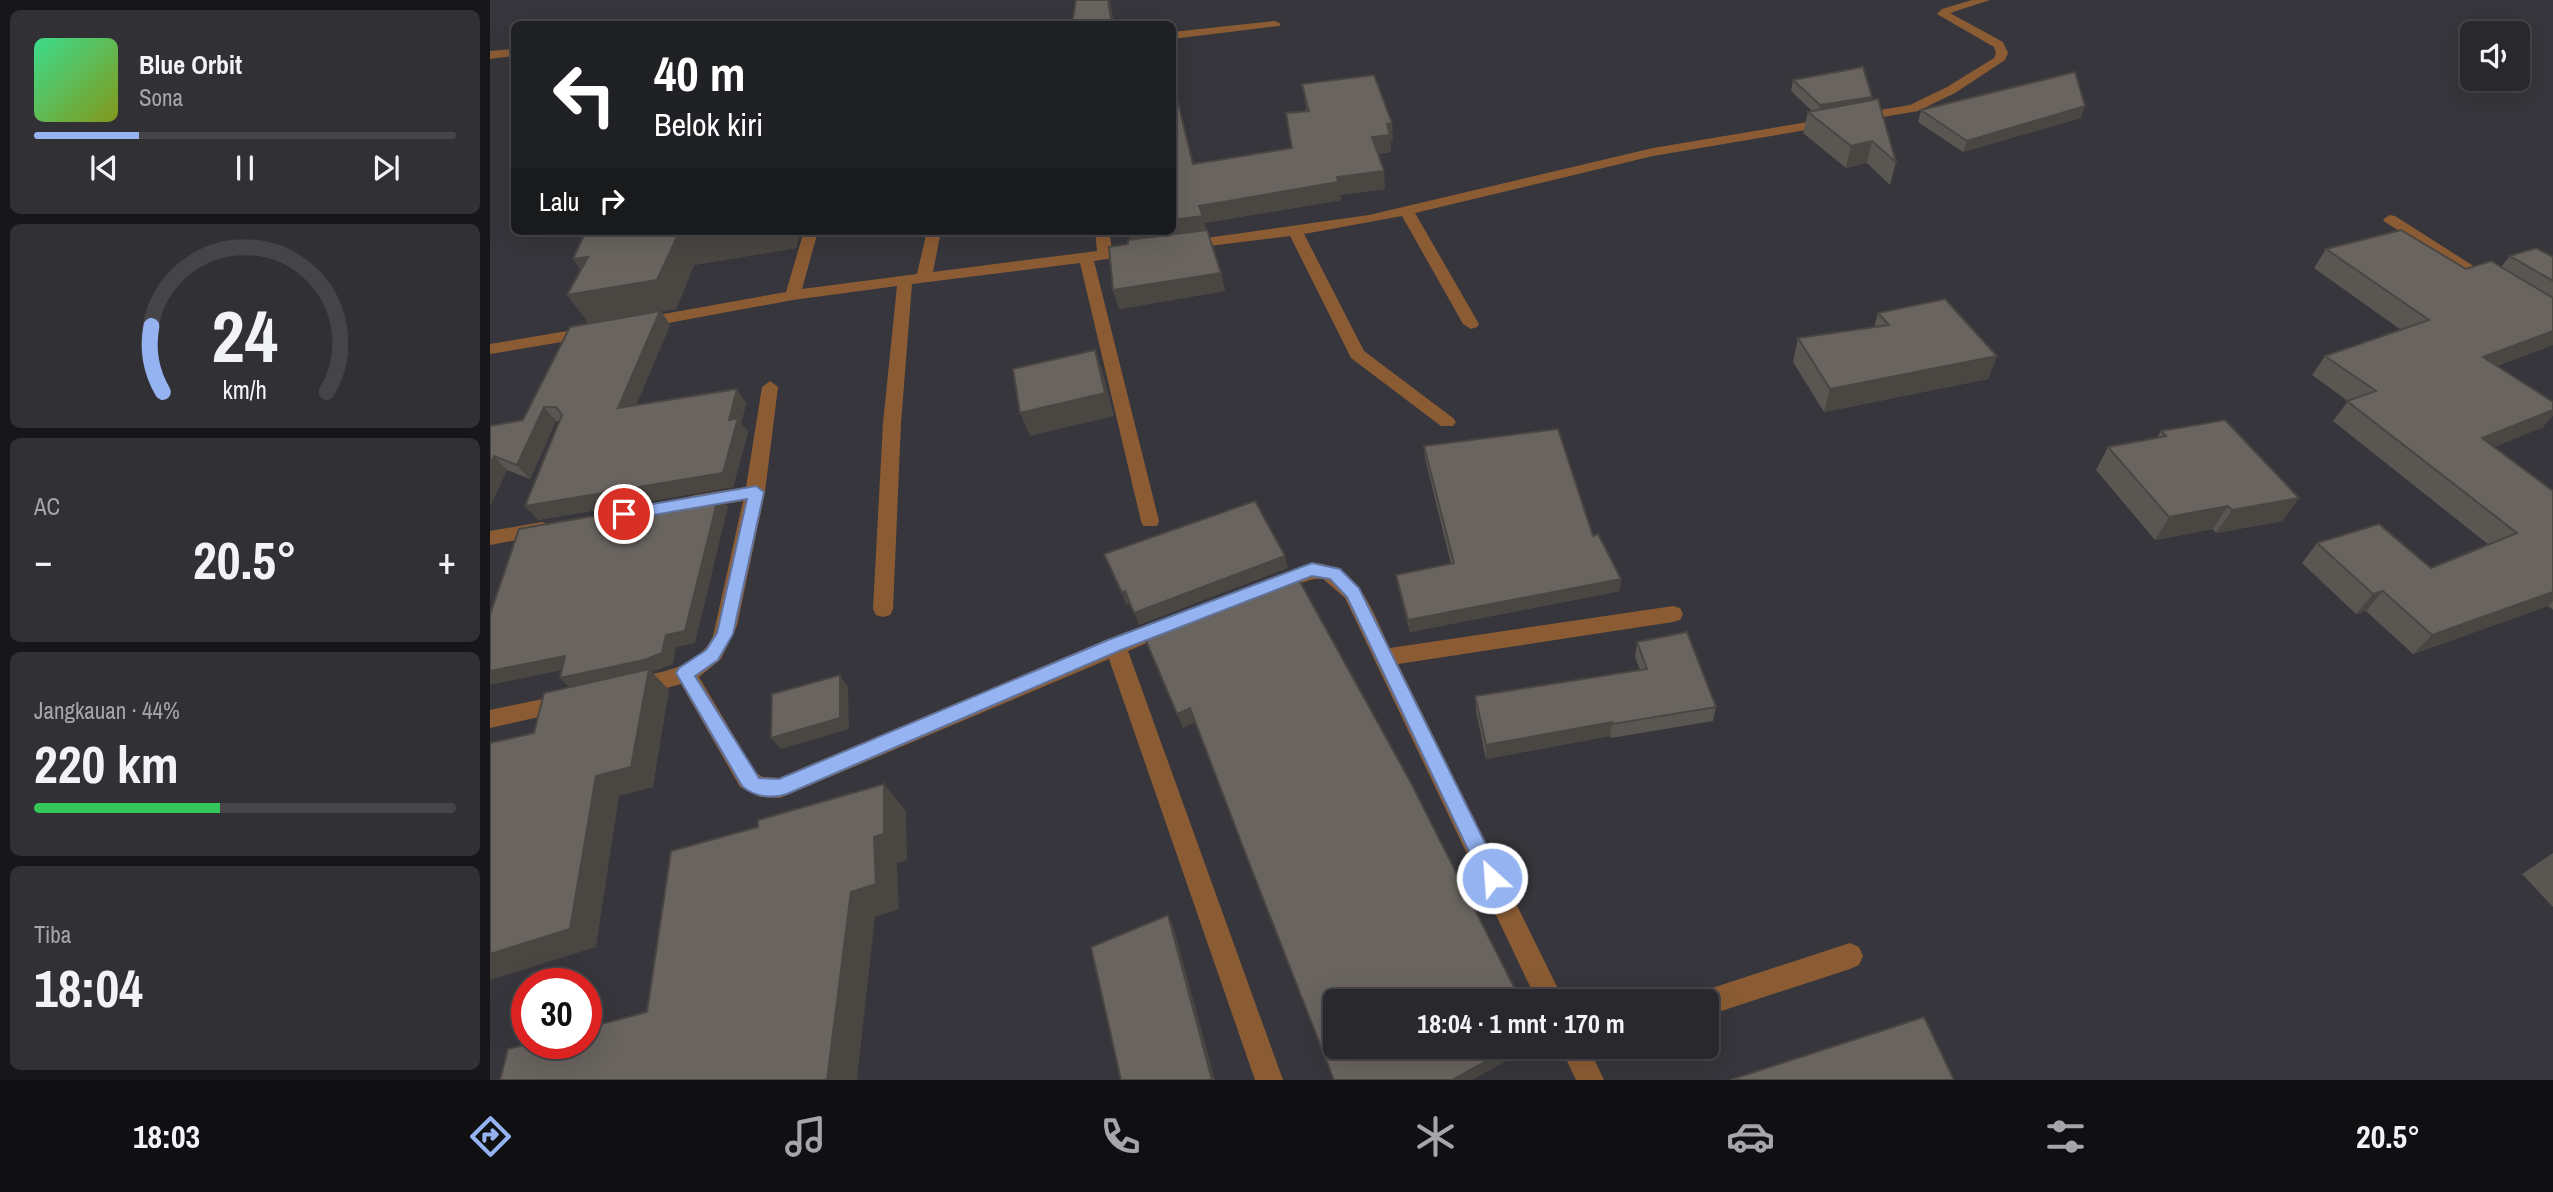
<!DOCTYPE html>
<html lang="id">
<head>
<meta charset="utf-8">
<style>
  body { margin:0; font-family:"Archivo Narrow",sans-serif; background:#313035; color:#f1f3f6; height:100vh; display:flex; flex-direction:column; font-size:26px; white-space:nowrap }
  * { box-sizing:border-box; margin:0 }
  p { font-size:23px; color:#a5a6aa }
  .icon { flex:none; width:38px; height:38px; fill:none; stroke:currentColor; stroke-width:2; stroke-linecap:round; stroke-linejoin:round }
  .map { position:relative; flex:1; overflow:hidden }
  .panel { display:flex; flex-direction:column; gap:10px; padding:10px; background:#171619; width:490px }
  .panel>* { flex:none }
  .hud { position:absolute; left:21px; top:21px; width:665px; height:214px; border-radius:10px; box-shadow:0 7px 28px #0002,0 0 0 2px #454449; background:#202124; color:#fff; overflow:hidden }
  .buttons { position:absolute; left:1970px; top:21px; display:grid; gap:14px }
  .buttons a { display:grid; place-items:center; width:70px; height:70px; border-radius:10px; background:#29282d; box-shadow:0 7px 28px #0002,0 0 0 2px #454449; font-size:35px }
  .speed { position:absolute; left:21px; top:968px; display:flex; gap:14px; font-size:35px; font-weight:700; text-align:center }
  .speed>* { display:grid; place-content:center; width:91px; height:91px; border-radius:50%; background:#29282d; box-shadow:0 7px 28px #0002,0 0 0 2px #454449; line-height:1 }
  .speed .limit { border:10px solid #d22; background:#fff; color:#111 }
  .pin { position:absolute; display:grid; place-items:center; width:60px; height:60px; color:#fff; margin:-30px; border:4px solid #fff; border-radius:50%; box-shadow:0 2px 7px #0007 }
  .me { position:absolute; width:77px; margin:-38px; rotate:334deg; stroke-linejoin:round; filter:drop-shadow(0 0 5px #0008) }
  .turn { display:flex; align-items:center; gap:24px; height:147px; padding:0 28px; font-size:32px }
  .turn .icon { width:91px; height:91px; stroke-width:2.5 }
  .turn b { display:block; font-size:49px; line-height:60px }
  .then { display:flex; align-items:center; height:66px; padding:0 28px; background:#0003; gap:14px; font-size:26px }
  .big { font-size:52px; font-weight:800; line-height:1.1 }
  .panel .tile { flex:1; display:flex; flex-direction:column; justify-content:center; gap:10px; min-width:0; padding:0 24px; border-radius:10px; background:#313035 }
  .panel .dial { align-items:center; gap:0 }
  .dial svg { height:182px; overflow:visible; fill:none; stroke:#454449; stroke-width:7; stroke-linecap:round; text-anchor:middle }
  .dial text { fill:#f1f3f6; stroke:none }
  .song { display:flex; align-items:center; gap:21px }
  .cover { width:84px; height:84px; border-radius:10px; background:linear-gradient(135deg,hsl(150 70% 55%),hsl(70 70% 35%)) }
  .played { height:7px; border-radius:4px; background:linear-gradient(90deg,#95b2f1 25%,#454449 25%) }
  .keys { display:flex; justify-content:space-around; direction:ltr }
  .heat { display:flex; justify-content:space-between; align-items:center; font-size:38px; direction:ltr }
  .charge { height:10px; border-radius:5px; background:linear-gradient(90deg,#34c759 44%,#454449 0) }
  .trip { position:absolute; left:833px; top:989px; width:396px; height:70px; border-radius:10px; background:#29282d; box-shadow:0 7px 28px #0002,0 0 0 2px #454449; font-weight:800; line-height:70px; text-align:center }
  .menu { display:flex; height:112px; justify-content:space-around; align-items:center; background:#101012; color:#a5a6aa }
  .menu .icon { width:49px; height:49px }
  .menu .current { color:#95b2f1 }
  .menu b { font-size:32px; color:#f1f3f6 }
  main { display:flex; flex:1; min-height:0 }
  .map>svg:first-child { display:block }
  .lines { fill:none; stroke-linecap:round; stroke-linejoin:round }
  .minor { fill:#8b5c34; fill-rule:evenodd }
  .wall { fill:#5a5652 }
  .shaded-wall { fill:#4a4642 }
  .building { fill:#69645f; stroke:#4a4642; stroke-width:2 }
  .route { fill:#95b2f1; stroke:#61749d; stroke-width:2 }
</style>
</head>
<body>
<main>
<section class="panel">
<div class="tile">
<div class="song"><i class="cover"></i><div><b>Blue Orbit</b><p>Sona</p></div></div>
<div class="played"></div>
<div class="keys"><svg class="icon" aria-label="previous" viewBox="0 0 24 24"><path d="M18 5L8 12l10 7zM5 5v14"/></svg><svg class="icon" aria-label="pause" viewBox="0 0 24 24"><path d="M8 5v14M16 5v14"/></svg><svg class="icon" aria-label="next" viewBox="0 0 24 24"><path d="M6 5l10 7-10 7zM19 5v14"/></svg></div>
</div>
<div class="tile dial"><svg viewBox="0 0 100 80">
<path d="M14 69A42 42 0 1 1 86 69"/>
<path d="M14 69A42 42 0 0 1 9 40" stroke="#95b2f1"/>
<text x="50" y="56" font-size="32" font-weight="700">24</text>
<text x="50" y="72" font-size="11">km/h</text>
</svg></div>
<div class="tile"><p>AC</p>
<div class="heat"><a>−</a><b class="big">20.5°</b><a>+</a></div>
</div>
<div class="tile"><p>Jangkauan · 44%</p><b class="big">220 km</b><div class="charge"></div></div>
<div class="tile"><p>Tiba</p><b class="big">18:04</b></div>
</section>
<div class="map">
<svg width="2063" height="1080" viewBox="0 0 2063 1080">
  <rect width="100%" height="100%" fill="#37363c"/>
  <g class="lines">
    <path class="minor" d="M1482,0h18l-40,13 53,29 5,11 -3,7 -50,33 -37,18 -265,45 -238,57 64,111 -2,3 -6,2 -8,-5 -61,-108 -98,18 60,117 89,67 3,4 -3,4h-12l-90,-68 -61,-122 -105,13 -7,-4 7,-4 184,-26 284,-67 257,-43 37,-18 47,-29 2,-5 -2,-6 -57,-33 5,-5z
      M340,19l6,3 -2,2h-33l6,-3z
      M785,21l6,3 -2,2 -107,13v-7z
      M24,49v7l-24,3v-8z
      M1900,215l5,1 102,65 -8,5 -5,-2 -99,-62 -2,-3z
      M314,231h14l-16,58 115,-15 10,-43h14l-8,41 164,-21 -2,-20h14l3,18 27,-1 2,3 -2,3 -45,7 65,260 -2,5h-14l-2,-5 -61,-258 -168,21 -11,139 -8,186 -3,6 -7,2 -7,-2 -3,-6 10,-186 14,-137 -104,14 -152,28 -8,-5 8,-5 145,-26z
      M101,327l6,1 2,4 -2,4 -107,18v-10z
      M280,381l8,6 -13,105 -28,134 -16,33 -22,18 57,96 7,4 16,1 329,-139 57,-21 7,2 3,6 -3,6 -44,19 155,429h-28l-146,-421 -329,139 -20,-1 -20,-10 -59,-103 -44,12 -8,-3 -3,-6 3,-6c32,-11 68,-11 84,-45l30,-135 -48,8 -7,-2 -2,-5 2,-5 7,-2 51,-8 16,-100z
      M52,522l7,2 3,5 -3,5 -59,11v-14z
      M826,563c44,4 57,50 74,85l283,-42 7,2 3,6 -3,6 -7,2 -275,42 166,337h-27l-192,-403 -22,-19c-20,-2 -40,17 -58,11l-3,-5 3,-5z
      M76,694l8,3 3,6 -3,6 -84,19v-18z
      M1360,943l9,4 4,9 -4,9 -9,4 -144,47v-15h-12l3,-7 9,-4z
      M1070,1046h28l16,34h-28z"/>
  </g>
  <path class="wall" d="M1303,80l78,20 25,62 -6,23 -23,-22 -21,5 -43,-35 5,-21 4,-1 -21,-20z
    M812,84l91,57h-3l1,11 -13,2 7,35 -45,6 1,5 -137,23 21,68 -106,18 -6,-19 15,-46 3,-4 -3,-9h44l21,-67 99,-16 15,-37z
    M1431,110l160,8 -118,34 -45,-30z
    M309,237l-3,11 -102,17 -18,44 -15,2 9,14 -34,80 110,-2 -5,20 7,9 -15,55 -195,33 -13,-14 34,-85h-3l-26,58 -23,-9 -17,36v-80l33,-6 65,-97 -7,-53 -8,-11z
    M1836,249l140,20 35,-2 9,-11 43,1v88l-56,21 56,36v13l-10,12 -49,20 59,44v119l-5,-4 -135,48 -47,-43 -10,3 -54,-51 15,-20 114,25 58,-23 -156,-124 15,-20 -36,-26 13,-19 76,-26 -87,-62z
    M1388,313l119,43 -9,23 -164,33 -31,-50 5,-24 76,-11z
    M1671,431l138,67 -17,23 -66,12 -3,-4 -58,11 -59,-70 12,-23 49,-9z
    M934,446l169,90 27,55 -210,41 -12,-45 -2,-12 55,-11 -26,-106z
    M1147,642l79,65 -3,14 -102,17 -1,-2 -124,23 -10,-48 -1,-15 165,-26 -5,-13z
    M2063,853v54l-31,-33z"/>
  <path class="shaded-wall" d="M618,0h2l4,24h-2z
    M1382,97l-3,12 -51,8 2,-12z
    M1595,106l-4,12 -118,34 4,-11z
    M902,123l1,18h-3l1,11 -17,2 -2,-17 15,-13z
    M1382,141l-5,22 -21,5 5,-22z
    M894,171l1,18 -45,6 1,5 -137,23 3,11 -75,11 -4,-14h44v-11l27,-14 138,-29z
    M223,231h86v6l-3,11 -102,17 -18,44 -15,2 9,14 -41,97 -11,-14 -29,-84 -22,-29 110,-58z
    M98,257l6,30 -21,-28z
    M731,273l4,18 -106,18 -6,-19z
    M2063,331v14l-86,32 16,-20z
    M605,350l8,23 11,43 -84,20 -10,-23z
    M1507,356l-9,23 -164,33 6,-23z
    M247,389l9,14 -5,20 7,9 -15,55 -195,33 -13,-14 204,-86z
    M54,407l12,14 -26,58 -13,-14z
    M2063,410v5l-10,12 -77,31 16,-20z
    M4,456l13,14 -17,36v-41z
    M229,494l9,13 -33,136 -19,4 -3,17 -21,8 17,18 -16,97 -34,9 -23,151 -106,33v-26l82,-264 -12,-12 106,-43z
    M1809,498l-17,23 -66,12 16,-23z
    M1738,506l-15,23 -58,11 14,-23z
    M795,556l3,12 -149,57 -5,-12z
    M1131,579l-1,12 -210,41 -2,-12z
    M635,591l5,12 -4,2 -4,-12z
    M1893,591l-17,20 -10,3 17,-20z
    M2063,592v9l-5,5 -135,48 19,-19z
    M75,656l12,11 -87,18v-14z
    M350,675l8,12 1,42 -68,20 -10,-11z
    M700,708l6,14 -13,6 -6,-14z
    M1122,722l-2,14 -124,23v-14z
    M394,784l22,27 1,49 -10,3 2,46 -24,8 -18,163h-30l24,-188 23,-55z
    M678,915l5,10 42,155h-3z
    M1023,1046h20l-61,34h-20z"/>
  <path class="building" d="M586,0h32l4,24h-40z
    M1373,67l9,30 -52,8 -27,-25z
    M1585,72l10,34 -118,35 -46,-31z
    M884,75l18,48 -5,1 3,11 -18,2 12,34 -47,6 1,5 -139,24 4,10 -31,4v-142l21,86 99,-16 -6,-35 23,-2 -7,-27z
    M1388,99l18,63 -24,-21 -21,5 -43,-34z
    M717,230l14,43 -108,17 -4,-43 19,-3v-4z
    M1911,230l65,39 25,-8 62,37v33l-70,26 70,45v8l-71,28 71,53v101l-121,43 -49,-44 -10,3 -56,-51 62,-19 52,44 86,-35 -170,-132 29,-10 -51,-35 104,-36 -103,-71z
    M96,231h127l-36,6 -20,43 -90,15 21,-38 -15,2z
    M2046,248l17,9v24l-43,-25z
    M1455,299l52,57 -167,33 -32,-51 91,-13 -11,-12z
    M170,311l-42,97 119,-19 -8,31 9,-2 -15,55 -198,33 37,-91 -6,-8h-12l-27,58 -23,-9 -4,9v-39l33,-6 47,-93z
    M605,350l10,43 -85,20 -7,-44z
    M1735,420l74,78 -67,12 -4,-4 -59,11 -61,-70 58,-11 -5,-5z
    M1068,429l35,107 5,-2 23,45 -213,41 -12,-45 58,-12 -30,-117z
    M229,494l-34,137 -19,4 -4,18 -18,7 -84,18 5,-22 -75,15v-56l29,-86z
    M765,501l30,55 -151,57 -9,-22 -3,2 -18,-39z
    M804,571l116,210 111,220h-186v45h178l-61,34h-118l-86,-220 -58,-152 -13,6 -36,-85z
    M1197,632l29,75 -103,17 -1,-2 -126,23 -11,-49 172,-27 -10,-27z
    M159,669l-18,98 -35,9 -26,153 -80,25v-211l44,-10 10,-40z
    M350,675v43l-69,20 1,-44z
    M394,784v50l-10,3 2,47 -25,8 -24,188h-327l8,-31 23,-6h55v-15l61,-16 24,-161 87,-24v-7z
    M678,915l44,165h-91l-30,-133z
    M1434,1017l30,63h-224z"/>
  <path class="route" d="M266,486l8,6 -31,142 -15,26 -23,16 64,102 20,1 329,-139 204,-77 28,6 19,19 140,283 3,7 -3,7 -7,3 -7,-3 -138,-288 -17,-18 -18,-3 -191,74 -334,144c-15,5 -33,3 -45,-8l-66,-113 3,-5 27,-18 11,-17 30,-134 -123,21 -8,-6 8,-5z"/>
</svg>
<div class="buttons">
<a><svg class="icon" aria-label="sound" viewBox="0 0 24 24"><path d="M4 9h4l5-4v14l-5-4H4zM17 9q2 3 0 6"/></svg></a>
</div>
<div class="speed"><div class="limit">30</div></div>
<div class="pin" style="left:134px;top:514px;background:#d93025"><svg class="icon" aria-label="arrive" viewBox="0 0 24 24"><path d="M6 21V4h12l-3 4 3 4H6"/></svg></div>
<svg class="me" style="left:1002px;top:878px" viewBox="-20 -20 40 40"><circle r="17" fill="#95b2f1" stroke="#fff" stroke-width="3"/><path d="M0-11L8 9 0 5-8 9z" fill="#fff"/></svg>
<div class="trip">18:04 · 1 mnt · 170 m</div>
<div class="hud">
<div class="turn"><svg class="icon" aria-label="left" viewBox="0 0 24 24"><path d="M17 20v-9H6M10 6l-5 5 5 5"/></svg><div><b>40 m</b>Belok kiri</div></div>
<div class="then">Lalu<svg class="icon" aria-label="right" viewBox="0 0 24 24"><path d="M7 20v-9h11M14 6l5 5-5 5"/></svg></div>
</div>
</div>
</main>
<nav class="menu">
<b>18:03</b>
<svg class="icon current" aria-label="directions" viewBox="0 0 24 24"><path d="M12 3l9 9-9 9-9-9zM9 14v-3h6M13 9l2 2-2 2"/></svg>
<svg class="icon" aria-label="music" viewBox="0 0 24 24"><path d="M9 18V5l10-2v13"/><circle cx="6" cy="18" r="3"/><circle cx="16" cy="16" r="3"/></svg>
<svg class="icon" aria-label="phone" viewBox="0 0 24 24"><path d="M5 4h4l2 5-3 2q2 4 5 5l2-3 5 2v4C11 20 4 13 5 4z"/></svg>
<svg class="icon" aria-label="climate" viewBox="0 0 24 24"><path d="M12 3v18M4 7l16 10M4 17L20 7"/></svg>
<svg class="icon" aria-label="car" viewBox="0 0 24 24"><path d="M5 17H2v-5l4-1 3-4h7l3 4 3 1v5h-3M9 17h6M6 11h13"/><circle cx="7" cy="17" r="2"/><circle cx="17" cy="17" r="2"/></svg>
<svg class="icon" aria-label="filters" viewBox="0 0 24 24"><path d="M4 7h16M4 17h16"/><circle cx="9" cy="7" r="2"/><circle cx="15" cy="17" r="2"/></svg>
<b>20.5°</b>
</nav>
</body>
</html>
